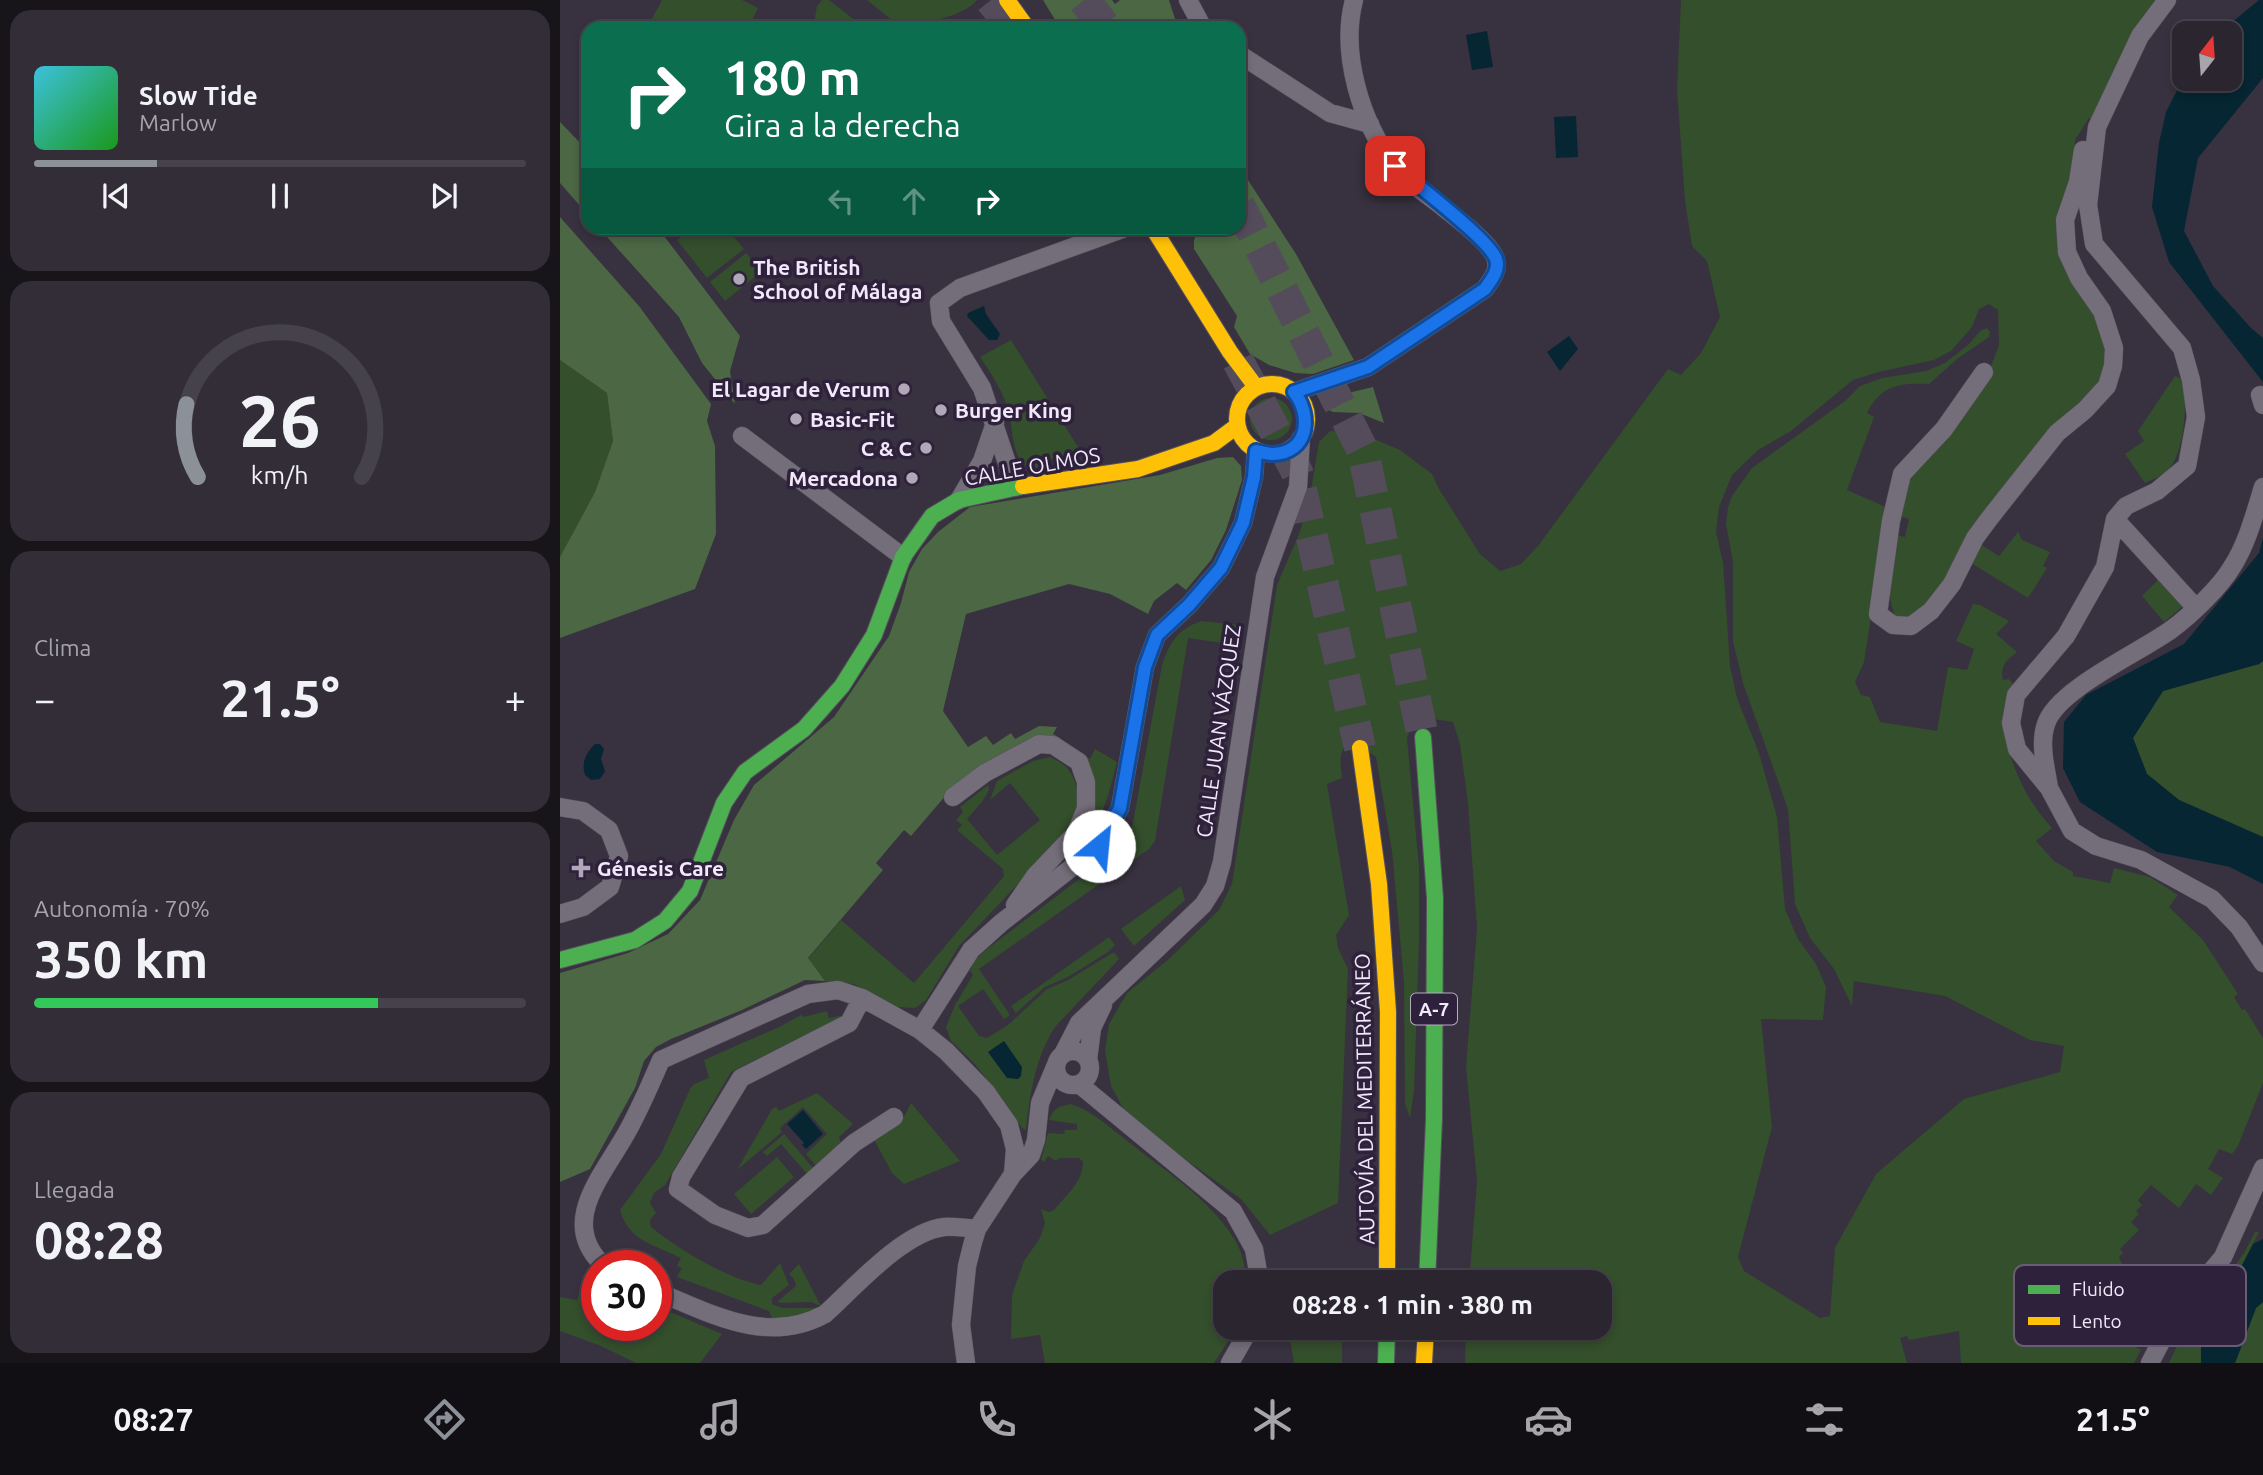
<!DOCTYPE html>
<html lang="es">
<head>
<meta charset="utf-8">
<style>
  body { margin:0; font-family:Ubuntu,sans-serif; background:#322d37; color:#f1f3f6; height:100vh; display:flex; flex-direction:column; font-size:26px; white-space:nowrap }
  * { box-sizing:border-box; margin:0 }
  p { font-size:23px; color:#a5a5aa }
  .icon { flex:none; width:38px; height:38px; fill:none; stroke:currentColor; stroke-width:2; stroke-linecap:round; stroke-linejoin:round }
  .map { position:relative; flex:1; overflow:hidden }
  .panel { display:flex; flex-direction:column; gap:10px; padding:10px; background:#17141a; width:560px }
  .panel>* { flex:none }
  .hud { position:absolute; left:21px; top:21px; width:665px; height:214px; border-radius:21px; box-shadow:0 4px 10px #0003,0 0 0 2px #46424b; background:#0b6e4f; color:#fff; overflow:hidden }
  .needle { width:46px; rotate:17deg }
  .tools { position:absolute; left:1612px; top:21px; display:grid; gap:14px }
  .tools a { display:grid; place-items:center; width:70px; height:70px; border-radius:14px; background:#2a252f; box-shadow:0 4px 10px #0003,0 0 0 2px #46424b; font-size:35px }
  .speed { position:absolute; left:21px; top:1250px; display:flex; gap:14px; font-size:35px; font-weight:700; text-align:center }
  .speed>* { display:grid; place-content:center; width:91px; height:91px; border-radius:50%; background:#2a252f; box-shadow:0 4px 10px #0003,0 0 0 2px #46424b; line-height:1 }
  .speed .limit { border:10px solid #d22; background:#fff; color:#111 }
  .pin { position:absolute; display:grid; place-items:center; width:60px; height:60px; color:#fff; margin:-30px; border-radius:14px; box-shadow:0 4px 10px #0006 }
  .me { position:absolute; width:77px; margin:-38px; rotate:28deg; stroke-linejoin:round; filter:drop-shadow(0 0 5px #0008) }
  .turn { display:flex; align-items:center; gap:24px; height:147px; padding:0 28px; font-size:32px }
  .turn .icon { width:91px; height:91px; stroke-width:2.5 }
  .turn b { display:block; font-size:49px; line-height:60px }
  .lanes { display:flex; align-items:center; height:66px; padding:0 28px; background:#0003; justify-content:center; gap:35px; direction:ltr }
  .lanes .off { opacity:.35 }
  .big { font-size:52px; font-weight:600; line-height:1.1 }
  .panel .widget { flex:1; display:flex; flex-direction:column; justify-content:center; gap:10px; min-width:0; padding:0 24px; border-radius:21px; background:#322d37 }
  .panel .dial { align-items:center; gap:0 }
  .dial svg { height:182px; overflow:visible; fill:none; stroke:#46424b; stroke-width:7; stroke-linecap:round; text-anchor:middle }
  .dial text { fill:#f1f3f6; stroke:none }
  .song { display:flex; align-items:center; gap:21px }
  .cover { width:84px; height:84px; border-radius:10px; background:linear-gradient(135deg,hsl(190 70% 55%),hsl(120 70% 35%)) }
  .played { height:7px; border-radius:4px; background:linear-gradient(90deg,#8c9099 25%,#46424b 25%) }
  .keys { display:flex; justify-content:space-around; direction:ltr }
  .heat { display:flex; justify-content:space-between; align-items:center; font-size:38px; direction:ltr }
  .charge { height:10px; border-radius:5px; background:linear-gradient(90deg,#34c759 70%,#46424b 0) }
  .trip { position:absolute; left:653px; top:1270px; width:399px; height:70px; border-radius:21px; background:#2a252f; box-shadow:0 4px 10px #0003,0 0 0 2px #46424b; font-weight:600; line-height:70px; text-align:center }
  .dock { display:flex; height:112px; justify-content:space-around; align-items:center; background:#110f13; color:#a5a5aa }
  .dock .icon { width:49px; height:49px }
  .dock .on { color:#8c9099 }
  .dock b { font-size:32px; color:#f1f3f6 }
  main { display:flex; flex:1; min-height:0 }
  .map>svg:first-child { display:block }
  .green { fill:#344f2c }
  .forest { fill:#4b6743 }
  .water { fill:#052632 }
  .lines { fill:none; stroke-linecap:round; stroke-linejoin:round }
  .highway-tunnel { stroke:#544c5b; stroke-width:32; stroke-dasharray:32 16; stroke-linecap:butt }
  .street-casing { stroke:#56505c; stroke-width:19 }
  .fast-casing { stroke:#56505c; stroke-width:18 }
  .slow-casing { stroke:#56505c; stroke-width:18 }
  .street { stroke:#746e7a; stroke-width:18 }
  .fast { stroke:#4caf50; stroke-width:16 }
  .slow { stroke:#ffc107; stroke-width:16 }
  .route-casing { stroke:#114b97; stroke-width:18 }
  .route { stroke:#1a73e8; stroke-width:12 }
  .poi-dot { fill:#b0a8b8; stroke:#2e213b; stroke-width:2.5 }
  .labels { text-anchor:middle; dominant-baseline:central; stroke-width:7; stroke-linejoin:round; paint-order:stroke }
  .shield { fill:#2e213b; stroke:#b6acc0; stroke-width:2 }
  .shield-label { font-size:19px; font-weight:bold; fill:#f1e8f9 }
  .poi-label { font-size:21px; font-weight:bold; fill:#f1e8f9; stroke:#2e213b; text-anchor:start }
  .street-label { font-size:21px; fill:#f1e8f9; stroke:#2e213b }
  .key { fill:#2e213b; stroke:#685d74; stroke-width:2 }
  .key-label { font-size:19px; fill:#f1e8f9 }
</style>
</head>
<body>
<main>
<section class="panel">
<div class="widget">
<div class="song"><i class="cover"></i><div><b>Slow Tide</b><p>Marlow</p></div></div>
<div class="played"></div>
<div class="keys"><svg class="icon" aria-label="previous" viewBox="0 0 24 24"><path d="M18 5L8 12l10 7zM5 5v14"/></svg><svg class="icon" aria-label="pause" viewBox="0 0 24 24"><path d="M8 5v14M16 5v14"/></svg><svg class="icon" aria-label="next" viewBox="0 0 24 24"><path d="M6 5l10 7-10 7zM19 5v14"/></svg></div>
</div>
<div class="widget dial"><svg viewBox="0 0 100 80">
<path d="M14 69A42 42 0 1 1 86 69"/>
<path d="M14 69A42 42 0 0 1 9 37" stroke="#8c9099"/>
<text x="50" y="56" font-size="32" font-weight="700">26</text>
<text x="50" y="72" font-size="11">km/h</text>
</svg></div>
<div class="widget"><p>Clima</p>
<div class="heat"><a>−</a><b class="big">21.5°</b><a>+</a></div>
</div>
<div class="widget"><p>Autonomía · 70%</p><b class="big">350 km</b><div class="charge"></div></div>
<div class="widget"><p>Llegada</p><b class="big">08:28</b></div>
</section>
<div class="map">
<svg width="1703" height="1363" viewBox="0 0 1703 1363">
  <rect width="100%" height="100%" fill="#38313f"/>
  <path class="green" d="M102,0h80l16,8 -10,20h-101z
    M262,0h7l36,28h-52l4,-22z
    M307,0h110c-13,17 -58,25 -78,26z
    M1121,0h477l-19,23 -11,19 -33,78 -6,-2 -14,22 -1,39 -14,51 51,122 -5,24 -187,239 -12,5 -11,-2c-12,-27 -6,-54 -1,-83l10,2 4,-18 -10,-3 10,-38 79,-104 11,-29 -1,-35 -9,-6 -10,5 -7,18 -21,24 -17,9 -56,12 -25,8 -62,51 -33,19 -26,25 -13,32 -3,25 7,30 7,104 7,32 22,55 18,64 8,92 13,30 18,25 10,23 -3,33 -62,-1 11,108 -34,130 6,14 76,47 10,-2 5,-68 41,-74 88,-75 96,-27 4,-26 -34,-6 -85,-44 -91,-15 -2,25 -18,-37 -24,-31 -15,-34 -7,-95 -45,-126 -10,-42v-79l-7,-38 2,-17 4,-11 20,-28 93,-67 15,-15 22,-8 44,-7 19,-8 23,-18 12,-14 7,-3 3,4 -1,5 -32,22 -28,25c-29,-1 -48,1 -62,29l7,4 -27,73 41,18 -24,154 -9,20 6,13 9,2 10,25 57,9 11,-64 19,3 7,-21 -18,-8 17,-37 7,1 29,16 -13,13 21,18c-11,8 -17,14 -14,28l6,-1 5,6c-2,16 -10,39 -7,55 5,31 24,66 45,88l-16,13 18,20 19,11v4l37,7 4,-15 36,9 28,18 -9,12 34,33 35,54 -4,3 8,13 3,-1 18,29v45l-25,63 -6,8 -13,-5 -11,20 15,9 -12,17 -15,-11 -17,24 -28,-23 -13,15 4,5 -6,6 3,3 -8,8 8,8 -19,19 3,4 -4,4 10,23 -23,32 16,13 -13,-5 -8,18 8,4 3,-5 4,2 1,-2 24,13 -7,13h-173l-2,-32 -50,9 -2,-4 -7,2 7,25h-442l1,-35h134v-45h-131l8,-102 -11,-114 11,-139 -9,-125 -8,-59 -7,-22 -32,-5 -10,8 -4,13 12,129v76l-5,148 -4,27 -5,-15 -1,-121 -12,-131 -16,-94 -25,-18c-13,12 -11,23 -9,39l-15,6 22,131 -13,20 2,13 10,21 -10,234 -68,32 -29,-36 -112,-80 -18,-33 -6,-35 4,-27 18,-31 42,-34 50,-49 13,-26 45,-299 22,-51 10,-32 10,-60 11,-11 15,1 29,7 26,11 32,24 7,15 41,65 20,17 21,-7 17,-18 130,-177 13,6 20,-22 19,-36 -13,-56 -15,-15 -7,-45 -8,-112z
    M132,228h35l17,21 -37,29 -30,-38z
    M186,253l16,18 -37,30 -15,-19z
    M451,340l72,115 -36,5 -1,6c-9,2 -19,4 -25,-5 -9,-12 -9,-35 -12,-49 -6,-20 -17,-38 -29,-55z
    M0,360l47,33 6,48 -18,51 -35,65z
    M1615,376l9,4c3,23 1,78 -19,93 -5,4 -14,7 -20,10l-20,-29 19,-13 -6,-10z
    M690 419a21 21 0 1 1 42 0a21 21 0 1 1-42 0Z
    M1458,532l4,8 28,12 -7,14 4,2 -19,30 -57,-35 6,-21 22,14z
    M1602,576l24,28 -22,18 -22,-26z
    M641,621l39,4 -4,20 -48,-7 -33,203 -6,8 -170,120 31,46 -6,4 -21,-30 -25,17 21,30 8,2 21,-13 39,-36 21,-9 46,-28 5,7 -64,68c-20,31 -25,67 -29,103l-4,-2 -22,-33 -27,-33 -22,-21 -5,-14 9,-22 18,-30 -3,-4 5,-11 12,-11 121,-92 23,-24 31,-168c8,-23 15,-35 39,-44z
    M1703,661v176l-84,-37 -32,-26 -14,-36 30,-47 96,-27z
    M535,749l22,13c-10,40 -15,60 -43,92 22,-44 31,-60 1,-104l15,9z
    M490,757c17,8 22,13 27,32 10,38 -32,70 -55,96l-3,-2 -60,63 -33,54 -11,8 -17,-1 -44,-23 -29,-3 -17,-22 33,-39 73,63 90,-107 -1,-7 -46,-39 5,-5 -6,-5 7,-8 -3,-5 28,-22 1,5 -7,12 -15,17 30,36 43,-35 -30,-37 -20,17 7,-19 36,-20z
    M621,886l4,14 -51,46 -13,-17z
    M549,937l6,8 -7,7 -40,25 -23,10 -29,26 -5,-7z
    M267,1011l2,7 16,-3 -114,57 -66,113 -11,8 -4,10 6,10 -6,7 1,7c27,22 75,51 110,58l19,-22 9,22 -17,13v6l11,4h36l-24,8 -23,3 -3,-8 -92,-34 5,-9 -5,-2 4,-8c-26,-13 -53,-17 -61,-48l41,-56 29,-65 4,-5 15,-6 -5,-18 75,-33 22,-12 3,2z
    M257,1093l36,31 -14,13 2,6 -24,24 -11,-13 21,-20 -24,-27 -23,21 2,4 -45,38 35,-61 4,-2 3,4z
    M351,1103l49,58 -56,23 -12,-11 -20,-37 31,-17z
    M511,1104c24,8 44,28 63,42 35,28 75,53 99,91 9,13 13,30 13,46h-21v45h12l-23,35h-169l-5,-28 -29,4 1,-44 12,-34 16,-23 5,-15 -4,-14 8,3 5,-2c12,-15 29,-28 29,-48l-4,-4h-20l-3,3 -8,-5 -4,6 -3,-2 7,-27 16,1 1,-4h12v-6l-28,-4c5,-12 10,-14 22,-16z
    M224,1134l30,35 -6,6 -27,-31 -14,12 -4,-4z
    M217,1157l17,20 -43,37 -17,-20z
    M1695,1232h4l-23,45 -35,57v29h-32l8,-17 67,-93z
    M239,1264l22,42 -10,-4 -32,1 -1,-2 18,-15 -2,-7 -5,-5z
    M24,1277l13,7v41h59v-19l66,28 -22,29h-64l-35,-17 -41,-15v-34l17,3z
    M1703,1302v61h-28l21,-55z
    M728,1328h54v35h-48z"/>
  <path class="forest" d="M483,0h69l3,4 5,-4h49l8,25 5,3h-122z
    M0,122l28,29v64l-28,-32z
    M688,180l48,74 58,106 -41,14 -18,-1 -26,-8 -19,-11 -16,-27 3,-11 -43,-67v-9l5,-12h40v-43z
    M0,217l79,89 72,98 -4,17 8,25 1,88 -21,55 -135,49v-81l35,-65 18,-51 -6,-48 -47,-33z
    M39,228h59l82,108 -10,35 5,33 -33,-41 -23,-46z
    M813,387l11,36 -25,-10 -26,-1 -9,-4 3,-10z
    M673,457l8,9 1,14 -16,50 -15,30 -25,30 -9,-7 -23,18 -6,13 -38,-20 -41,-10 -103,30 -23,97 25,36 18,-11 7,9 18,-12 4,6 24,-13 18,1 -4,7 7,4 -1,3 -13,-6 -31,13 -62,39 -42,49 -7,-6 -28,33 7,7 -75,88 17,23 -20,-1 -63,30 -71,29 -15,8 -12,14 -9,27 -45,81 -30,13v-209l68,-20 40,-19 32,-34 34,-80 20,-35 80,-68 55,-81 12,-33 8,-31 13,-23 16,-17 32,-25 190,-32 57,-17z"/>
  <path class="water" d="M1699,0h4v78l-65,80 -14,73 29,55 38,42 12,10v44l-94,-120 -17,-55 7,-64 7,-31 18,-35 46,2v-46h-11z
    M927,31l6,36 -21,3 -6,-35z
    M1016,116l2,41 -22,1 -2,-41z
    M424,306l2,8 14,20 -3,6h-8l-22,-24 1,-3z
    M1009,336l9,13 -18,22 -13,-19z
    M1703,538v123l-4,3 -96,27 -30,47 14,36 32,26 84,37v47l-33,-17 -73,-15 -77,-50 -17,-34 1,-46 22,-27 98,-51 75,-91z
    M40,744l4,5 -3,10 4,12 -5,8 -9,1 -6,-5c-4,-12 1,-22 10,-31z
    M444,1041l18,26 -1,9 -3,3 -11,-1 -19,-26z
    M243,1110l20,24 -17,15 -4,-4 2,-2 -17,-19z
    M1703,1239v63l-7,6 -21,55h-34v-29l35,-57 17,-33z"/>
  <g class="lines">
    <path class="highway-tunnel" d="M431,0l22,28
      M524,0l22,28
      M679,205l124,246 60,286
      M678,361l59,111 63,276"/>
    <g class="street-casing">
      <path id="street" d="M628,0l15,28
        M1607,0l-27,36 -43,91 -9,78 6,39 88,104 9,32 5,37 -9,49 -30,25 -31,15 -11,13 -10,48 -39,69 -50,59 -5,28 6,26 32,39 23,43 24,15 45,14 71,39 27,28 24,36
        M679,54l91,59 40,11
        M1424,372l-40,57 -42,45 -11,47 -13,93 15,11 18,1 20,-15 21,-27 23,-46 14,-19 68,-86 28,-23 22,-24 6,-20 1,-18 -12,-37 -23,-33 -12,-26 -2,-32 13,-38 5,-32
        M734,392l74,-25 117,-78c6,-9 14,-18 11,-29 -4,-16 -43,-45 -57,-56 -14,-11 -33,-23 -44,-38 -34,-43 -55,-112 -41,-166
        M1700,395l3,10
        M182,436l161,121
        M455,487l-33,-99 -41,-67 -2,-18 21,-15 165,-60
        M399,500l23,-39 13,-38
        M1555,519l81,89
        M1489,788c-3,-20 -10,-44 -3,-64 11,-35 95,-72 126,-95 19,-14 49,-43 60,-62 15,-23 23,-54 31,-80
        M393,797l32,-24 54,-29 14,1 26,17 7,20v26l-10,25 -41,43 -20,29
        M0,807l23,4 26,19 10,26 -9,31 -27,20 -23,7
        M302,998l-13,25 -108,55 -60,99 -3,12 37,26 33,13 15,-3 91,-82 40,-26
        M360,1030l51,-80 30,-27 98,-77 21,-38 25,-141 12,-32 32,-30 32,-37 22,-45 11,-46 2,-26
        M496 1068a17 17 0 1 1 34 0a17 17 0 1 1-34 0Z
        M503,1054l16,-31 124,-118 12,-19 7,-24 43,-285 33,-90 3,-49
        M528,1060l4,-32 11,-23
        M519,1084l154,127 21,38 6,34
        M43,1265c-43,-41 -4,-85 20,-126 15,-25 26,-52 38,-79l147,-66 30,-4 24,8 58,32 26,21 40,41 23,33 6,24 -2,25
        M96,1291c54,22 111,55 169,23 30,-27 78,-82 119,-87 10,-1 23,1 33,2
        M406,1363l-5,-38 6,-59 6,-24 4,-13 36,-55 18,-19 5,-15 4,-37 18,-43
        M670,1363l20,-35
        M1590,1363l25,-48 48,-58 40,-89"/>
    </g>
    <g class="fast-casing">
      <path id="fast" d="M863,737l12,161 -1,221 -7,164
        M0,960l75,-20 30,-19 25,-30 34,-88 21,-31 59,-43 38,-43 32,-51 29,-78 29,-41 27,-16 64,-14
        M826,1363l1,-35"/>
    </g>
    <g class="slow-casing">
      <path id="slow" d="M447,0l20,28
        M593,228l77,124 26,35
        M677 419a35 35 0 1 1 70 0a35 35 0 1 1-70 0Z
        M463,486l115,-17 76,-26 23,-17
        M800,748l19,136 9,128 -1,271
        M864,1363l2,-35"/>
    </g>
    <use href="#street" class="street"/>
    <use href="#fast" class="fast"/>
    <use href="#slow" class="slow"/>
  </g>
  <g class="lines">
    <g class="route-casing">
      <path id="route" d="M539,846l21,-38 25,-141 12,-32 32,-30 32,-37 22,-45 11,-46 2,-26c5,1 12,3 17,3 35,-1 40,-38 21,-62l74,-25 117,-78c6,-9 15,-19 11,-30 -7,-20 -81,-75 -101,-93"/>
    </g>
    <use href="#route" class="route"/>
  </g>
  <g class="poi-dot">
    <circle cx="179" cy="279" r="7"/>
    <circle cx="344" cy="389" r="7"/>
    <circle cx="381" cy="410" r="7"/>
    <circle cx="236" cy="419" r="7"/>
    <circle cx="366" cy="448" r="7"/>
    <circle cx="352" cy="478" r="7"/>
    <path d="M17.5 857.5h7v7h7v7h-7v7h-7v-7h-7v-7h7z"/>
  </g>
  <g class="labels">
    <rect class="shield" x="851" y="993.5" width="46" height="31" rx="5"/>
    <g class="shield-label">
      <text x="874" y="1009">A-7</text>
    </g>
    <g class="poi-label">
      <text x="193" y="267">The British<tspan x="193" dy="24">School of Málaga</tspan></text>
      <text x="330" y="389" text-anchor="end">El Lagar de Verum</text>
      <text x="395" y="410">Burger King</text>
      <text x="250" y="419">Basic-Fit</text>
      <text x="352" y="448" text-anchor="end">C &amp; C</text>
      <text x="338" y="478" text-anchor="end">Mercadona</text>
      <text x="37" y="868">Génesis Care</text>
    </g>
    <g class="street-label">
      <text transform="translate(472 466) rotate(-10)">CALLE OLMOS</text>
      <text transform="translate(658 731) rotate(-82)">CALLE JUAN VÁZQUEZ</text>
      <text transform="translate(804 1099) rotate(-91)">AUTOVÍA DEL MEDITERRÁNEO</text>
    </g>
  </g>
  <rect x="1454" y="1265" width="232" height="81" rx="10" class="key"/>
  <rect x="1468" y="1285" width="32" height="9" fill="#4caf50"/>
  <rect x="1468" y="1317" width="32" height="8" fill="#ffc107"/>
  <g class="key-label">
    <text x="1512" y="1296">Fluido</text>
    <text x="1512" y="1328">Lento</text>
  </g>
</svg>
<div class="tools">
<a><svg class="needle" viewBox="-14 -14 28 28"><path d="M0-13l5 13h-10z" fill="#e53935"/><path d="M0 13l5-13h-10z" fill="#a5a5aa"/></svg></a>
</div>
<div class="speed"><div class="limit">30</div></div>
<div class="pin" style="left:835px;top:166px;background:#d93025"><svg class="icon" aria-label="arrive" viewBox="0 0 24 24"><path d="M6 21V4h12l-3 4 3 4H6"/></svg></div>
<svg class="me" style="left:539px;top:846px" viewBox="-20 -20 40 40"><circle r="19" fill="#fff"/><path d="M0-13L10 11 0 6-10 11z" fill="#1a73e8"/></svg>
<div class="trip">08:28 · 1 min · 380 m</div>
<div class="hud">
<div class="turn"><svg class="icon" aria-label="right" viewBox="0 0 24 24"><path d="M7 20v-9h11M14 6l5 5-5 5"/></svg><div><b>180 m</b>Gira a la derecha</div></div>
<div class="lanes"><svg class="icon off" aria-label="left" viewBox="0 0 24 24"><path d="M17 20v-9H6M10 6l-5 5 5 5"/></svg><svg class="icon off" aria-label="ahead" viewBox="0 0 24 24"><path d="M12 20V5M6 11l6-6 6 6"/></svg><svg class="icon" aria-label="right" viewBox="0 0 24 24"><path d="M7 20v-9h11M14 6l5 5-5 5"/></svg></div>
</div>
</div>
</main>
<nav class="dock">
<b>08:27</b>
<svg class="icon on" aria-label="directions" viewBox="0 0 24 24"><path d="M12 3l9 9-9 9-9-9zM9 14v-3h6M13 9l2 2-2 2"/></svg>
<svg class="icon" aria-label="music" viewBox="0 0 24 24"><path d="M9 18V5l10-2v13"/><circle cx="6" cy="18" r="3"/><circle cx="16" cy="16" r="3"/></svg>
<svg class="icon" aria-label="phone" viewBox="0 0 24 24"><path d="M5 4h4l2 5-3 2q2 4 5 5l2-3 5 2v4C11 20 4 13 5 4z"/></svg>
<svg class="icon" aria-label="climate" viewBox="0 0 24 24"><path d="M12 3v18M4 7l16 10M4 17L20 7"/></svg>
<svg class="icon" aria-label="car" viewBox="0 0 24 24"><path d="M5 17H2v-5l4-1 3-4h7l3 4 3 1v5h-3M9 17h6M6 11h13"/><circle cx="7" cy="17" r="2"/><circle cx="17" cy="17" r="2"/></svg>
<svg class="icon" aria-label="filters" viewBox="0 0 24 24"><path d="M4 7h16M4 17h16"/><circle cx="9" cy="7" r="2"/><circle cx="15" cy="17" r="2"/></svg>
<b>21.5°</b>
</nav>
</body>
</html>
